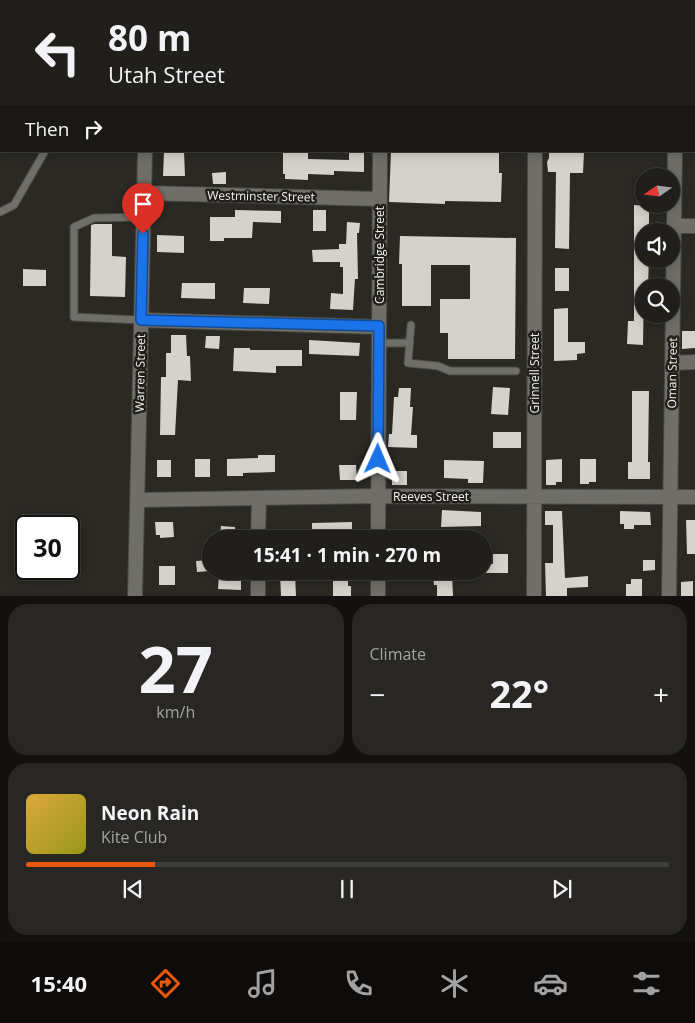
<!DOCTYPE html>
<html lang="en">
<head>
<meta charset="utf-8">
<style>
  body { margin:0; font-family:"Open Sans",sans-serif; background:#282724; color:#f1f3f6; height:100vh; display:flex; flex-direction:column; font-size:19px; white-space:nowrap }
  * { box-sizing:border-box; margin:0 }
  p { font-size:16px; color:#a2a2a3 }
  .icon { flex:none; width:28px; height:28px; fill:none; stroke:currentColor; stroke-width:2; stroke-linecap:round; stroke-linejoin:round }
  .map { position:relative; height:596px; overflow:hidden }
  .panel { display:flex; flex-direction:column; gap:8px; padding:8px; background:#12110f; flex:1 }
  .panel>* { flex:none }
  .top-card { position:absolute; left:0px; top:0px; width:695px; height:152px; box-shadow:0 2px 12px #0003,0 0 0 1px #3d3d3a; background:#201f1b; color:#f1f3f6; overflow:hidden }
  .needle { width:32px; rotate:256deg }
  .tools { position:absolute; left:635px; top:168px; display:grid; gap:10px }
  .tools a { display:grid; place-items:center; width:45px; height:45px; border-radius:50%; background:#201f1b; box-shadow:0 2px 12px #0003,0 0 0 1px #3d3d3a; font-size:25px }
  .speed { position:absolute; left:15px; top:515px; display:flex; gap:10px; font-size:25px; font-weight:700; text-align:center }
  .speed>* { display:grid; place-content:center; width:65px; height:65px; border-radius:50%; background:#201f1b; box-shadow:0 2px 12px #0003,0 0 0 1px #3d3d3a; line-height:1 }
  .speed .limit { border:2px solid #111; border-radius:8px; background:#fff; color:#111 }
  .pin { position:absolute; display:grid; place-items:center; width:42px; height:42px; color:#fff; margin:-51px -21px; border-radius:50% 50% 50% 0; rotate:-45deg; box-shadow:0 0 5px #0007 }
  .pin .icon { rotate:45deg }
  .me { position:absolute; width:55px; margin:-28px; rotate:1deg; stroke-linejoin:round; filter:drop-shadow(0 0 4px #0008) }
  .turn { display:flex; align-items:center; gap:18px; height:105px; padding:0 25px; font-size:22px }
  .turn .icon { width:65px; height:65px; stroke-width:2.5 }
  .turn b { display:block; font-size:35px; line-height:42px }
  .then { display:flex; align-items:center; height:48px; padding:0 25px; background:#0003; gap:10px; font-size:19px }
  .big { font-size:38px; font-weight:700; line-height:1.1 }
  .panel .tile { flex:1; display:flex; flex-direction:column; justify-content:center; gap:8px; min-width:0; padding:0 18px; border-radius:20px; background:#282724 }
  .panel .dial { align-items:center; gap:0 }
  .dial b { font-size:65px; line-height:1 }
  .song { display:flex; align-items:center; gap:15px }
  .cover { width:60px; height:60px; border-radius:8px; background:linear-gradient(135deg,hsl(40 70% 55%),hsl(60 70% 35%)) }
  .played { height:5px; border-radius:2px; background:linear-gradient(90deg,#ea580c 20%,#3d3d3a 20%) }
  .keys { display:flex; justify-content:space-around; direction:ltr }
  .heat { display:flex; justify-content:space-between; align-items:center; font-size:28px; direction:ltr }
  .panel .tiles { flex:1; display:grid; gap:8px; grid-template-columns:1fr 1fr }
  .tile:last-child { grid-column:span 2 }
  .trip { position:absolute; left:202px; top:530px; width:290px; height:50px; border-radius:25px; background:#201f1b; box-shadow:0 2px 12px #0003,0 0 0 1px #3d3d3a; font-weight:700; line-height:50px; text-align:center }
  .tab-bar { display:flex; height:80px; justify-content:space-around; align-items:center; background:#0d0c0b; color:#a2a2a3 }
  .tab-bar .icon { width:35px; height:35px }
  .tab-bar .current { color:#ea580c }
  .tab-bar b { font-size:22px; color:#f1f3f6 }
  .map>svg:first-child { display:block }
  .building { fill:#d5d1cb }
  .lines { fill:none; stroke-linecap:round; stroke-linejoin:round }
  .service-casing { stroke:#494843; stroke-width:9 }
  .minor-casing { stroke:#494843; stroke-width:16 }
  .tertiary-casing { stroke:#494843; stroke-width:16 }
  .secondary-casing { stroke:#494843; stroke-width:16 }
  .service { stroke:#6f6e68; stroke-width:7 }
  .minor { stroke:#6f6e68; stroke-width:14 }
  .tertiary { stroke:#6f6e68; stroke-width:14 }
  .secondary { stroke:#6f6e68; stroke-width:14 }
  .route-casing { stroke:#114b97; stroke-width:12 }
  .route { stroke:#1a73e8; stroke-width:9 }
  .labels { text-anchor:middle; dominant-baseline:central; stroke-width:5; stroke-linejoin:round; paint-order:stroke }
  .street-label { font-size:12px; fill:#f3f2ef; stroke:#211f1a }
</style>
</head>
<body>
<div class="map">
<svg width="695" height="596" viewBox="0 0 695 596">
  <rect width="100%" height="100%" fill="#2a2924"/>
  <path class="building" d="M164,151h20l1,25h-22z
    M283,151h25v8l41,1v-9h15v21l-30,-1v4l-26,-1v6l-23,-1v-5h-2z
    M391,151h108v22h3l-1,29 -56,-1v3l-56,-2z
    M549,151l35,1 -1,21h-13l-1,76 -14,-1 1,-76h-8l-1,-10 2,-4z
    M226,172v12h-13l-1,-11z
    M634,205l15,1v23l-5,-1v31h5l-1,27h-4l-1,59 -16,-1 1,-23h6z
    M235,210l46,1v12l-28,-1 -1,16h-28v3h-14v-24h25z
    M313,210h13v21h-13z
    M347,222l13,1 -1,10h-2l1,46h-3l-2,31 -23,-1 1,-16 12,1v-27h-3v-5h-27l-1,-12 27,-1v-5h7z
    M95,224h17v32l14,1 -1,40 -35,-1 1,-71z
    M157,235l27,1v17l-27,-1z
    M400,236l116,2 -1,121h-67v-26h-8v-34h30v-34h-39v41h-29v-42h-3z
    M555,268h14v23h-14z
    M23,269l23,1v16h-23z
    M182,283h33v16l-34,-1z
    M244,288h26l-1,16 -26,-1z
    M568,308v34h17v11l-8,1v6l-23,1v-52z
    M682,331h13v17l-13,1z
    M171,335h15l1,21h3l1,25 -13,-1 -3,55h-15l1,-58h5v-24h5z
    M206,336h14l-1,13 -14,-1z
    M309,340l51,3 -1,13 -50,-2z
    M234,348h16v2h52v16h-26v7l-43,-2z
    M493,387l17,1 -2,27 -17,-1z
    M399,388h12l-1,19h3l-2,28h6v13l-29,-1 1,-13h3l2,-37h4z
    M632,391h17l-1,71h2v17h-22v-17h4z
    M340,392h17l-1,28h-16z
    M493,432h28v16h-28z
    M258,455h17v17l-32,1v3h-16v-17l31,-1z
    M195,459h15v18h-15z
    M562,459v23h-6v3h-10v-25z
    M580,459h16v23h-7v2h-9z
    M157,460h14v17h-14z
    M444,460l40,1 -1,22h-15v-4l-24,-1z
    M339,465h17l1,15h-17z
    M392,471h15v14h-15z
    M442,510l39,2v14l-40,1z
    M545,511h17l3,67 23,-2v11l-21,1v8h-21l-1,-33h8v-38h-8z
    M620,511l30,1 1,13h-17v4h-10v-5h-4z
    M686,520h9v34h-8z
    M155,522h18l1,15 -14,1v-3h-4z
    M352,522v17h-40v-16z
    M221,526l14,1v12h-15z
    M493,554h15v19h-22v-9h7z
    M211,560v11l-14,1 -1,-11z
    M643,560h12v10l-12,1z
    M159,566h16v19h-16z
    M295,573l1,23h-15l-1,-22z
    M219,574l22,1v15l-23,-1z
    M452,574l1,22h-16v-11h-3l-1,-10z
    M333,578h15v8h3v10h-18z
    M631,579h11v17h-16v-12h5z
    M693,581v15h-12v-14z"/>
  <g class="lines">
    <g class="service-casing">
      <path id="service" d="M114,0l2,1
        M364,0l2,1
        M410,0v1
        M431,0v1
        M331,1l1,-1
        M0,212l14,-7 31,-54
        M141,320l-67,-3v-90l20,-9 49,-1
        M411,325l-3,38 30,3 12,5h66
        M379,343h31"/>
    </g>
    <g class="minor-casing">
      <path id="minor" d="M379,0v1
        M527,0v1
        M689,1v-1
        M144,193l235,6
        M674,226h21
        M141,320l238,7
        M673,363l22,-1
        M138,500l240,-4 317,1
        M258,539l1,-41
        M378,539l2,-388
        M258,596v-25
        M378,596v-25
        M534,596l1,-445
        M669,596l6,-445"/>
    </g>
    <g class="tertiary-casing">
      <path id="tertiary" d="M135,596l10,-445"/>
    </g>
    <g class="secondary-casing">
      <path id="secondary" d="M60,0l2,1
        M694,74h1"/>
    </g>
    <use href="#service" class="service"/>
    <use href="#minor" class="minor"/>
    <use href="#tertiary" class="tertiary"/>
    <use href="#secondary" class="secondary"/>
  </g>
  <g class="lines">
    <g class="route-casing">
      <path id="route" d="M143,234l-2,86 238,6 -1,133"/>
    </g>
    <use href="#route" class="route"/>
  </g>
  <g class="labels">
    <g class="street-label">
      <text transform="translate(261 196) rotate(1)">Westminster Street</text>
      <text transform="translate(379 255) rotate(-90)">Cambridge Street</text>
      <text transform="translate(140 373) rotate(-89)">Warren Street</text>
      <text transform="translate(534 373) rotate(-90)">Grinnell Street</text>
      <text transform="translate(672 373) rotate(-89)">Oman Street</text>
      <text x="431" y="496">Reeves Street</text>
    </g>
  </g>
</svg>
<div class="tools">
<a><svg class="needle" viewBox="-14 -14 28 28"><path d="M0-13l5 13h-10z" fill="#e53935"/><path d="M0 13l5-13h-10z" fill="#a2a2a3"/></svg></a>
<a><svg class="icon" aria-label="sound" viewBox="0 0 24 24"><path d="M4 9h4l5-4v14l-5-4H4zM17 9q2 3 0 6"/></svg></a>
<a><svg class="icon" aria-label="search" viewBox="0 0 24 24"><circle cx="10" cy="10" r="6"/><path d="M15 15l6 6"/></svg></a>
</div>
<div class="speed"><div class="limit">30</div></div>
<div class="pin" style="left:143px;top:234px;background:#d93025"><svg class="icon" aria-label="arrive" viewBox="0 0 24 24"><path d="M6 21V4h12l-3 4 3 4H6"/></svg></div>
<svg class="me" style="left:378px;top:459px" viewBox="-20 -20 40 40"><path d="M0-17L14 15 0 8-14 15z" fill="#1a73e8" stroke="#fff" stroke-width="4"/></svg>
<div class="trip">15:41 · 1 min · 270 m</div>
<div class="top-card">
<div class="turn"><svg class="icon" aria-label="left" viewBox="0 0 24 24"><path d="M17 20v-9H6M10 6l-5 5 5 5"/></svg><div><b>80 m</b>Utah Street</div></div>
<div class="then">Then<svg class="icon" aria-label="right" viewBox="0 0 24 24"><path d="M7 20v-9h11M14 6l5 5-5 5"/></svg></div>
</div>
</div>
<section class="panel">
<div class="tiles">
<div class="tile dial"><b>27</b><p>km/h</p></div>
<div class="tile"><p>Climate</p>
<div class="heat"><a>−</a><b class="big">22°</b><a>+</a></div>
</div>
<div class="tile">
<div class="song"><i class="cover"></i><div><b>Neon Rain</b><p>Kite Club</p></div></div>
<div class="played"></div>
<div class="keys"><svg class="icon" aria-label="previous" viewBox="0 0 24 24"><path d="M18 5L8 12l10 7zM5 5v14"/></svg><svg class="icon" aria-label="pause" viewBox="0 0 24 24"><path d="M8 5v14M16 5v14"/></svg><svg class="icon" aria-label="next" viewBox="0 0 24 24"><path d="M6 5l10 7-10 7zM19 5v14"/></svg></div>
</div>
</div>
</section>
<nav class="tab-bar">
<b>15:40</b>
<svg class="icon current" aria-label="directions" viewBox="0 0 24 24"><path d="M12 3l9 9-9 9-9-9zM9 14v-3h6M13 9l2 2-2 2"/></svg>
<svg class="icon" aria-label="music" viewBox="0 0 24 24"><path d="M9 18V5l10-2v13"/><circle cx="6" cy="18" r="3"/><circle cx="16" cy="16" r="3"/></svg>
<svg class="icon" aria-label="phone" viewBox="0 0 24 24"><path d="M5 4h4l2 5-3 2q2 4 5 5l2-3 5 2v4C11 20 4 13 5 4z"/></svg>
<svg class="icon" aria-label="climate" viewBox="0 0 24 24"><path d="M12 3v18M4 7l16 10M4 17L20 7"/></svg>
<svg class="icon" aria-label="car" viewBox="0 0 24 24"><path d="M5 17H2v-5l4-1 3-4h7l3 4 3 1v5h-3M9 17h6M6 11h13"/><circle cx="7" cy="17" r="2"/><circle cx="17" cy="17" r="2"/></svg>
<svg class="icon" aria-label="filters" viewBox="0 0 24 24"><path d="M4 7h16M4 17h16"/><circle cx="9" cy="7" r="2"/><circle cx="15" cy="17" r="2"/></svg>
</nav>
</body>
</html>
